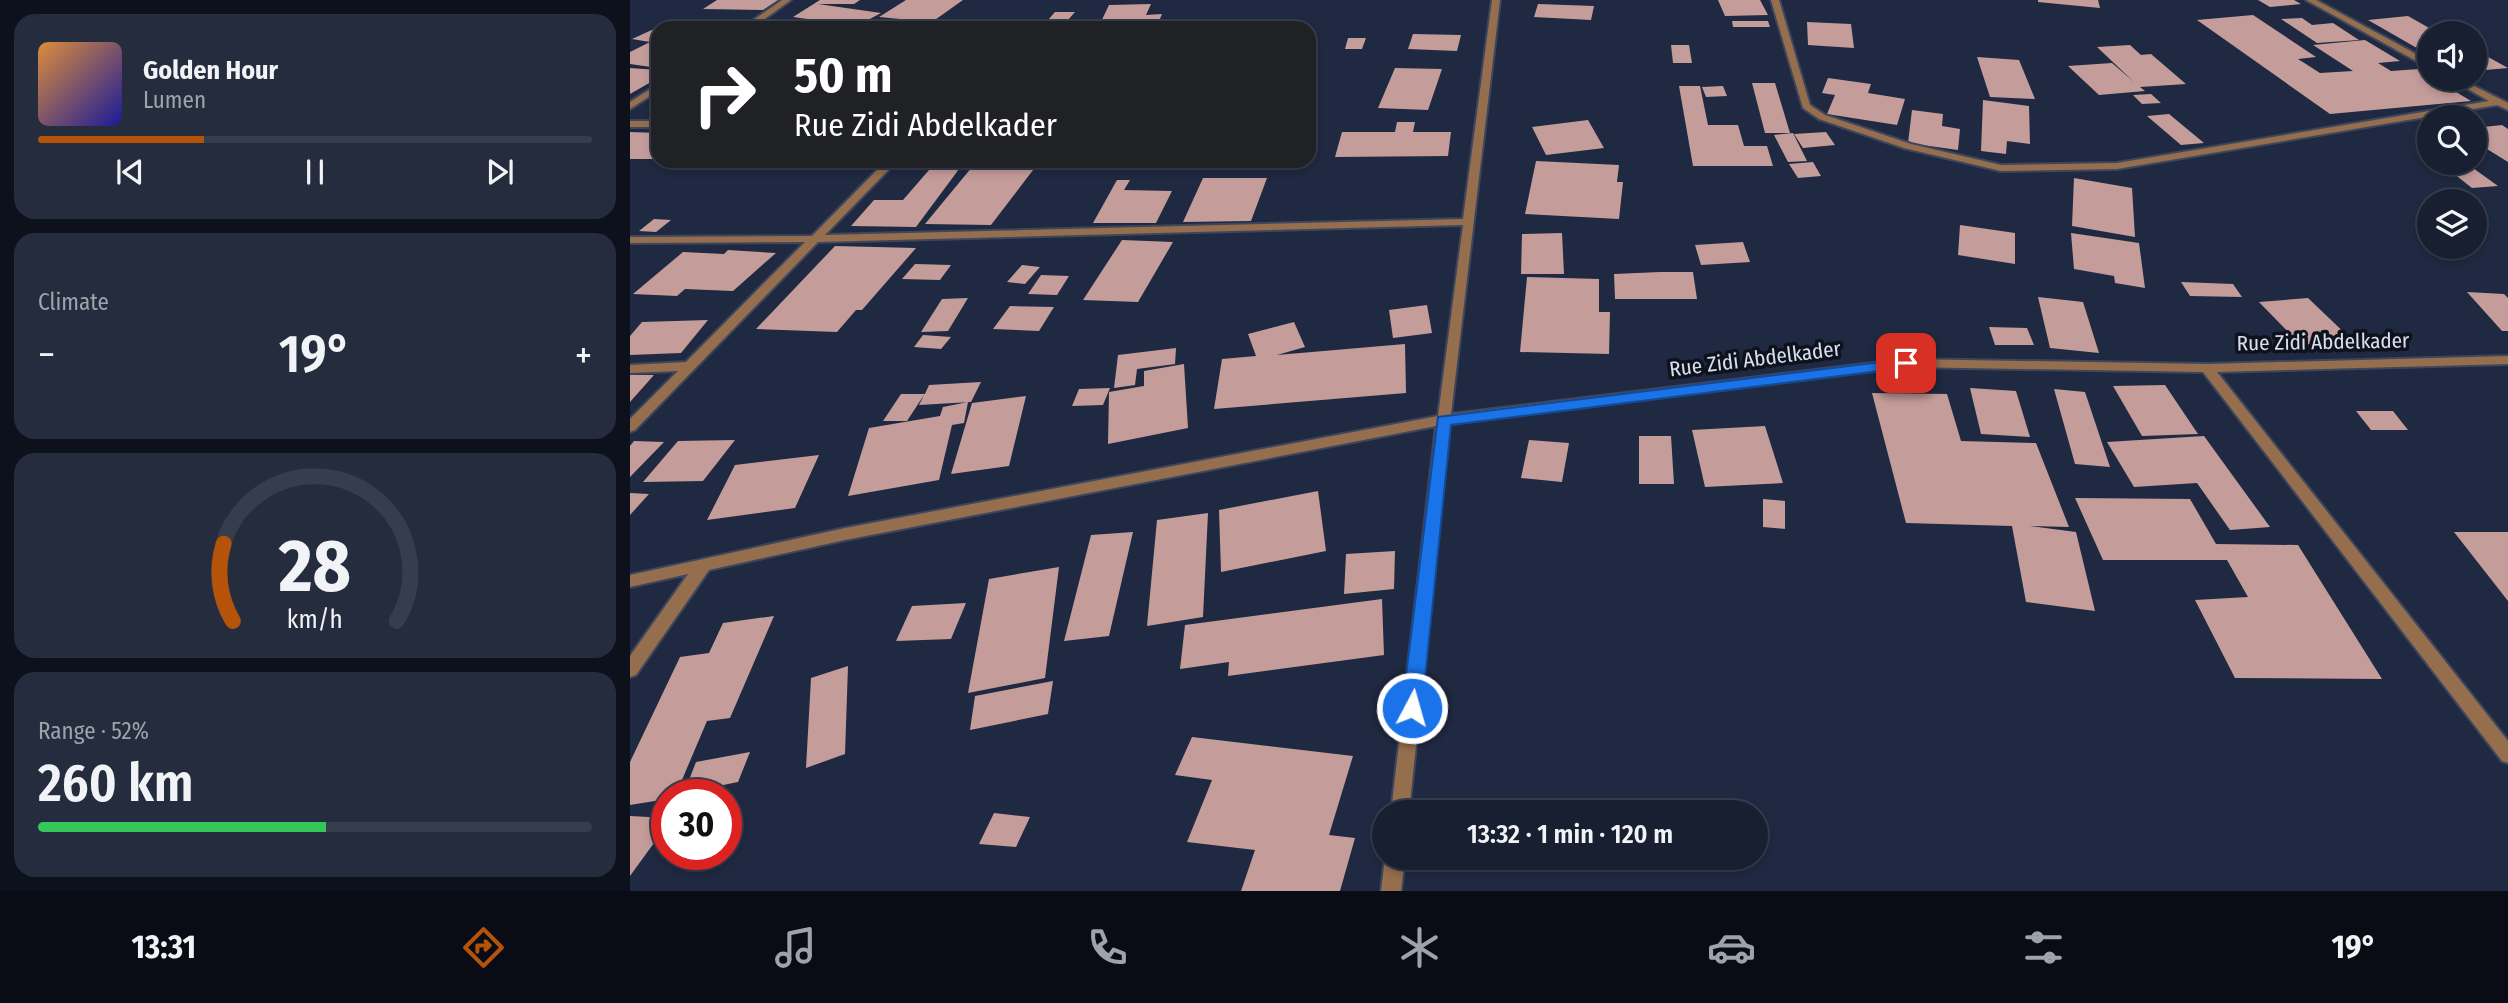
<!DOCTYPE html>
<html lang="en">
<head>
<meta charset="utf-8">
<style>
  body { margin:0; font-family:"Fira Sans Condensed",sans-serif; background:#242c3d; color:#f1f3f6; height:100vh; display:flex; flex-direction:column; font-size:26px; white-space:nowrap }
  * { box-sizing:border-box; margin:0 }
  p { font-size:23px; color:#9ea2ab }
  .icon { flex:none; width:38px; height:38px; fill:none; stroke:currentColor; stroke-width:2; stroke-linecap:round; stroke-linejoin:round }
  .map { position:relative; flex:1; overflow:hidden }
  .details { display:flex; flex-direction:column; gap:14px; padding:14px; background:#0d111b; width:630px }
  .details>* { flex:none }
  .banner { position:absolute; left:21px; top:21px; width:665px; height:147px; border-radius:21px; box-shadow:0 4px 10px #0003,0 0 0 2px #363d4d; background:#202124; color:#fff; overflow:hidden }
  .fabs { position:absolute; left:1787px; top:21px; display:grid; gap:14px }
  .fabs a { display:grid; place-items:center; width:70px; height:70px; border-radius:50%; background:#171f31; box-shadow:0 4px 10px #0003,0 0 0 2px #363d4d; font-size:35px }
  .speed { position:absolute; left:21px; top:779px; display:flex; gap:14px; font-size:35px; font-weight:700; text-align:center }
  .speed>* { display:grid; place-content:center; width:91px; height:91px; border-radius:50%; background:#171f31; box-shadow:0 4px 10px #0003,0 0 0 2px #363d4d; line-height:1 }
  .speed .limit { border:10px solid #d22; background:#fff; color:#111 }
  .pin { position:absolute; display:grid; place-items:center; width:60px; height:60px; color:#fff; margin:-30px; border-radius:14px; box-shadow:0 4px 10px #0006 }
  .me { position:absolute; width:77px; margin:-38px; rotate:6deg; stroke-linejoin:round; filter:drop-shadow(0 0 5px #0008) }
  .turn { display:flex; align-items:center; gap:24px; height:147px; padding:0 28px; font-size:32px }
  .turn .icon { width:91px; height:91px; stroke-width:2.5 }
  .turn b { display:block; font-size:49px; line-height:60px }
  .big { font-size:52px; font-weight:600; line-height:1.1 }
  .details .card { flex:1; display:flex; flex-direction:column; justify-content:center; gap:10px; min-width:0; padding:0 24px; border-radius:21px; background:#242c3d }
  .details .dial { align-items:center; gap:0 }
  .dial svg { height:182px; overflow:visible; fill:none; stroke:#363d4d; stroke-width:7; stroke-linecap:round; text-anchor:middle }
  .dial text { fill:#f1f3f6; stroke:none }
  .song { display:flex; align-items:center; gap:21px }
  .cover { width:84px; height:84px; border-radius:10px; background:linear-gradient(135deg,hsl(30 70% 55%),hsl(240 70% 35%)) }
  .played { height:7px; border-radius:4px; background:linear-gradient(90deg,#b45309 30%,#363d4d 30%) }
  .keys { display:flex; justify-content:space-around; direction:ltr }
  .heat { display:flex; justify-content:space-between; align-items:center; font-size:38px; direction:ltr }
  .charge { height:10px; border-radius:5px; background:linear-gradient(90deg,#34c759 52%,#363d4d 0) }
  .trip { position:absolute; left:742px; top:800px; width:396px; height:70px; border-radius:35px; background:#171f31; box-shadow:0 4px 10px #0003,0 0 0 2px #363d4d; font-weight:600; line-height:70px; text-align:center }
  .tabs { display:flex; height:112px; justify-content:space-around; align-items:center; background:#090c14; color:#9ea2ab }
  .tabs .icon { width:49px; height:49px }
  .tabs .on { color:#b45309 }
  .tabs b { font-size:32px; color:#f1f3f6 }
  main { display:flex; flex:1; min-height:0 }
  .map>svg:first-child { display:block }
  .building { fill:#c49d9b }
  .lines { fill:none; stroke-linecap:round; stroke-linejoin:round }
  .street-casing { stroke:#3d465d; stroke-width:4 }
  .street { fill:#956e4e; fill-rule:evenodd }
  .route { fill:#1a73e8; stroke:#114b97; stroke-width:2 }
  .labels { text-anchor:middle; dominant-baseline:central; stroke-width:7; stroke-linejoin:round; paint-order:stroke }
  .street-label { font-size:21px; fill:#d8e0ef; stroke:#0d121d }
</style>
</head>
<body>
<main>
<section class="details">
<div class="card">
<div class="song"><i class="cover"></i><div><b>Golden Hour</b><p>Lumen</p></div></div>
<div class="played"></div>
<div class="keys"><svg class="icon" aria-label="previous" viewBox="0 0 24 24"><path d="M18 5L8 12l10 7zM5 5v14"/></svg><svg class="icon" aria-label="pause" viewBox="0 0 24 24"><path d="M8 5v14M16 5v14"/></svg><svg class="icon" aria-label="next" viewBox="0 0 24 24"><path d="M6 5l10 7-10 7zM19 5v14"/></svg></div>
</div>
<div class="card"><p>Climate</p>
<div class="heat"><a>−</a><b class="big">19°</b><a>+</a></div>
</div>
<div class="card dial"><svg viewBox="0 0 100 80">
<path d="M14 69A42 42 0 1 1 86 69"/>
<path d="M14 69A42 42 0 0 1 10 35" stroke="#b45309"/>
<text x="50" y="56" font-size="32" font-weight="700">28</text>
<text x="50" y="72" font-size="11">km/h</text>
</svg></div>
<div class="card"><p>Range · 52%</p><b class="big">260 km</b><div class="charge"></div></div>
</section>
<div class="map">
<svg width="1878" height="891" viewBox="0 0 1878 891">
  <rect width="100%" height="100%" fill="#1f2941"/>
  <path class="building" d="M87,0h61l-15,10 -60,-1z
    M190,0h40l-6,4h-36l63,9 -24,13 -64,-9z
    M276,0h57l-31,22 -53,-5z
    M1088,0h42l8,15 -43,1z
    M1408,0h60l2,8 -62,-6z
    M1628,0h36l7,4 -31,3z
    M521,4l-5,11 16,-1 -6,14h-58l11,-23z
    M908,4l56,2 -3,14 -57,-3z
    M425,12h20l-14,16h-20z
    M1623,15l63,42 -18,2 22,14 33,-2 -40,-26 52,-5 35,21 -22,2 13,8 28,-2 10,6v4h6l36,22 -141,13 -133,-94z
    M1778,16l30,17h-9l-2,3 2,19 -61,-35z
    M1672,18l10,7 21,-2 26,17 -42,3 -36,-24z
    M1102,21h36l2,6h-37z
    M1177,22l44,2 3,24 -46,-3z
    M35,24l20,4h-27v40l-28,-4v-12l20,-10 -18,-3z
    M783,34l48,1 -4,16 -49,-2z
    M718,38h18l-4,11h-17z
    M1041,45h18l3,18h-19z
    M1500,45l11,10 10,-1 35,30 -46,3 5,4 -46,4 -31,-29 44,-3 22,19 -37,-35z
    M1851,53l27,15 -34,3v-17z
    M1347,57l42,3 16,39 -45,-2z
    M0,68l28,2v8l-28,16z
    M765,68l47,1 -14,41 -50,-2z
    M1198,78l43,6 -3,9 37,6 -8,26 -70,-11 8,-19 -13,-2z
    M1122,83h23l15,50h-25z
    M1049,86h21l8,39h30l6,21h23l6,20h-80z
    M1093,86l4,10 -21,1 -4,-10z
    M1521,94l10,9 -19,1 -9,-9z
    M1353,100l46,6 1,38 -23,-3 -1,13 -25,-3z
    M1282,110l31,4 -1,12 18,3 -2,21 -50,-7z
    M1539,114l35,29 -23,2 -34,-29z
    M958,120l16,28 -58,7 -14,-28z
    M767,122h18l-2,10h38l-3,24 -113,1 7,-25h53z
    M1872,125l6,4v33l-34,-21v-13z
    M0,132l28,1v26h-28z
    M1196,132l9,13 -32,3 -9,-14z
    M1163,133l14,28 -19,1 -14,-27z
    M280,161h55l-49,66 -65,-1 23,-26h29l26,-30h-27z
    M347,161h63l-49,64 -66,-1z
    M906,161l83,4 -2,17h6l-4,37 -94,-5z
    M1183,162l8,14 -23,2 -9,-14z
    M1810,163h26l32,23 -26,2z
    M573,178h64l-16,43 -68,1z
    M1444,178l58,10 3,49 -63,-11z
    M487,180h13l-6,10 48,1 -16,32h-63z
    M24,219l17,1 -15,12 -17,-1z
    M1330,225l55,8v31l-57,-9z
    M932,233l2,41h-43l1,-40z
    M1441,233l68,10 6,45 -30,-5 -1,-7 -40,-7z
    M492,240l51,2 -35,60 -55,-2z
    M1113,242l7,20 -49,3 -6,-20z
    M205,246l81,2 -54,62h-6l-19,22 -81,-3z
    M98,250l48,3 -43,38 -48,-2 -8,7 -44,-2 50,-42 41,2z
    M285,264l36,1 -11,15 -38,-1z
    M392,265l18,2 -15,17 -18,-2z
    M1030,272h33l4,27h-82l-1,-25z
    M411,275l28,1 -12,19 -29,-1z
    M897,277l72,2v33h11l-1,42 -89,-2z
    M1551,282l52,2 9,13 -52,-1z
    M1837,292l37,2 4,4v33h-6z
    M1408,297l45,5 16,51 -49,-5z
    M338,298l-20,33 -27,1 21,-33z
    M1678,298l44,42 -51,5 -42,-43z
    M797,305l5,28 -39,5 -4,-28z
    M380,306l44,1 -15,24 -46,-2z
    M78,320l-27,33 -51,2v-19l12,-14z
    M664,322l11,25 -28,8 128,-11 1,49 -192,16 8,-50 34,-3 -8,-22z
    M1359,327l38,1 7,17h-39z
    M293,335l28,2 -10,12 -27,-2z
    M546,348l-1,16 -38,5 -2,16 -21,3 4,-33z
    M554,364l4,64 -80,16 1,-52 35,-6v-15z
    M0,375h24l-24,27z
    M351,382l-10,20 -52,3 5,-10 -17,26h-24l18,-27h24l4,-9z
    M1535,385l33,49 -56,2 -29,-50z
    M480,388l-7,17 -31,1 7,-17z
    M1340,388l46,3 14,46 -49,-3z
    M1424,389l31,3 25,75 -35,-3z
    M1242,393l75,1 14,47 75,2 33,84 -39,-1 46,6 19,79 -69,-9 -14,-76 -106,-3z
    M396,396l-17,70 -58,8 21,-71z
    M338,402l-4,21 -12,2 -13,55 -91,16 21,-68 71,-12 3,-9z
    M1726,411h37l15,19h-37z
    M1135,426l18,57 -78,4 -13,-57z
    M1009,436h32l3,48h-35z
    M1574,436l66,91 -40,3 -33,-47 -63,4 -27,-45z
    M105,440l-32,41 -60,1 35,-41z
    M899,440l40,3 -7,39 -41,-4z
    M4,441l30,1 -34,35v-31z
    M189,455l-24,53 -88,12 28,-55z
    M688,491l8,60 -105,21 -2,-62z
    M0,493l19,1 -19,21z
    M1445,498l115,1 26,45 82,1 84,134 -147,-1 -40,-78 53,-3 -21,-37h-124z
    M1133,499l22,2v28l-22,-2z
    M578,513l-5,104 -56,9 10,-106z
    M503,532l-24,104 -45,5 27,-106z
    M1824,532h54v69z
    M765,551l-1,38 -50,5 2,-40z
    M429,567l-14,111 -77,15 21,-114z
    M752,599l2,56 -156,21 1,-14 -49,7 5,-44z
    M336,603l-15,36 -55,2 16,-35z
    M144,616l-44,102 -23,3 -31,73h-9v5l-37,6v-43l50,-105 29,-4 14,-30z
    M218,666l-3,88 -39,14 5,-90z
    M423,681l-5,33 -78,16 5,-34z
    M562,737l161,19 -24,79 26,3 -15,53h-99l14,-41 -68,-8 25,-62 -37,-5z
    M120,752l-12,30 -54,11 12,-31z
    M364,813l36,4 -14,30 -37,-3z
    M0,816l37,2v7l-37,51z"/>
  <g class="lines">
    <g class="street-casing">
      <path id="street" d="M152,0h9l-39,28h-10z
        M862,0h8l-49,414 455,-55 301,5 301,-8v8l-291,8 291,369v22l-6,-2 -299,-389 -297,-5 -456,57 -41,388h-18l45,-386 -591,114 -136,30 -73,105 -6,2v-21l58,-82 -58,13v-12l215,-47 593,-112 25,-191 -645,17 -183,188 -5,2v-13l48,-48 -48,2v-8l56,-3 119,-120 -175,1v-6l182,-1 74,-75h11l-72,74 638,-16z
        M1141,0h8l31,105 15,10 86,29 90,21 116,-2 372,-62 -39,-22h10l48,24v7l-11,-5 -380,64 -116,2 -97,-23 -85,-29 -16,-11z
        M1676,0h10l113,61v7z
        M367,22l15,6h-237l4,-3z
        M28,84v7l-28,18v-7z
        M0,121h28v6h-28z
        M755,858h20l-4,33h-20z"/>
    </g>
    <use href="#street" class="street"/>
  </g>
  <path class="route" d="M1276,359l5,1v7l-460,58 -29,283 -3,6 -7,2 -7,-2 -3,-6 36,-291z"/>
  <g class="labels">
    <g class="street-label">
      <text transform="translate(1693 342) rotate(-1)">Rue Zidi Abdelkader</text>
      <text transform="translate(1125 359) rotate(-7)">Rue Zidi Abdelkader</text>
    </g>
  </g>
</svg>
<div class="fabs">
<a><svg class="icon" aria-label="sound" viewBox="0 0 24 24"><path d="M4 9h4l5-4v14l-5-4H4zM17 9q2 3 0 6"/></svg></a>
<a><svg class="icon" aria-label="search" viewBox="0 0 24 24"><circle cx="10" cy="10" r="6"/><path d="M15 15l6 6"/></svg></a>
<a><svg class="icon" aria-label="layers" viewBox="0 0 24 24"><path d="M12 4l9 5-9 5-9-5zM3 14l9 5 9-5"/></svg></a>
</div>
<div class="speed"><div class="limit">30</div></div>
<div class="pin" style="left:1276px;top:363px;background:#d93025"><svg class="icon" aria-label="arrive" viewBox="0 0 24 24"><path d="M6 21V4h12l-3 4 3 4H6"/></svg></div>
<svg class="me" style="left:782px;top:708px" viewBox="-20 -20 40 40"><circle r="17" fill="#1a73e8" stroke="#fff" stroke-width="3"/><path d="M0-11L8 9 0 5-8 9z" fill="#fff"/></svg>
<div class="trip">13:32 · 1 min · 120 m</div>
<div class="banner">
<div class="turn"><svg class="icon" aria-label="right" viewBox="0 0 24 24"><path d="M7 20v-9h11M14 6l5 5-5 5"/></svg><div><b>50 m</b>Rue Zidi Abdelkader</div></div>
</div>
</div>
</main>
<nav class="tabs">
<b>13:31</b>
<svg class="icon on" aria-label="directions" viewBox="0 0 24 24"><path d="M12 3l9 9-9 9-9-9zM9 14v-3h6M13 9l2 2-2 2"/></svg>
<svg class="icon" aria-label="music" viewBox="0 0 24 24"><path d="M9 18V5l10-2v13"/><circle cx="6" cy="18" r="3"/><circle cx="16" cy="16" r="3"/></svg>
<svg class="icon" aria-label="phone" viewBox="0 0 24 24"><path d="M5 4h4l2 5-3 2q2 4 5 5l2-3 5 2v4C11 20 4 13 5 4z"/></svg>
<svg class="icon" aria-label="climate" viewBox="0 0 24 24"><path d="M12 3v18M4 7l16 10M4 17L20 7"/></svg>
<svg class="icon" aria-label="car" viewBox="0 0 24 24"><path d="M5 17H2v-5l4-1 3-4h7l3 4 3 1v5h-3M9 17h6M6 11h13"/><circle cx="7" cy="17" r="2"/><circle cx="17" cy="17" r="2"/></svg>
<svg class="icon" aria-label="filters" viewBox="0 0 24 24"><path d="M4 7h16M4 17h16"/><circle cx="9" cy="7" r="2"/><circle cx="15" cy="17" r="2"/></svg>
<b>19°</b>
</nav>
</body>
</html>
